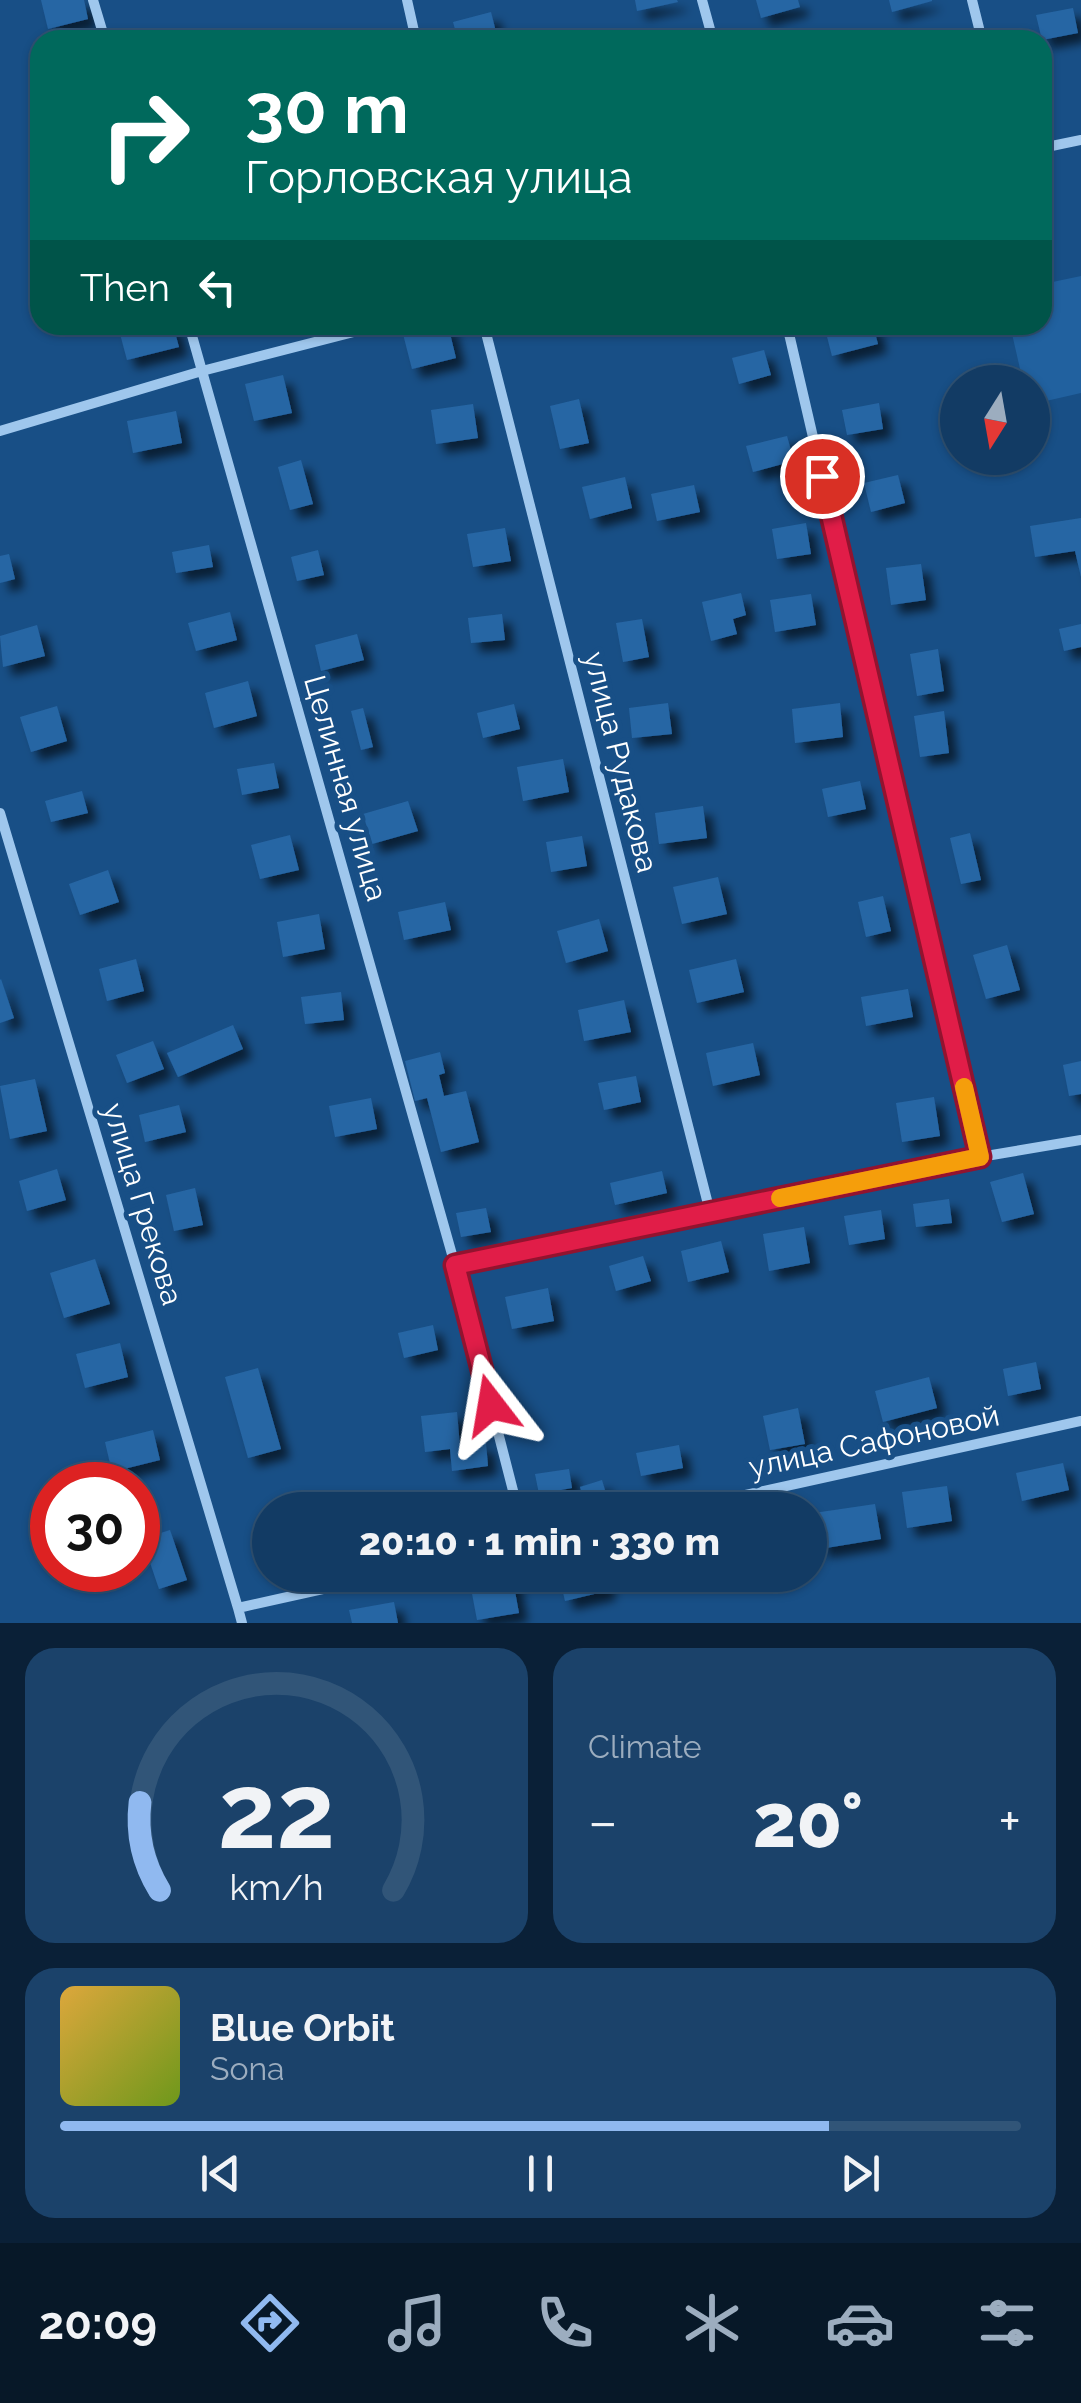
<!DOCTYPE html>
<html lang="en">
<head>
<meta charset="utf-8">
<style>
  body { margin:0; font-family:Raleway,sans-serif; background:#1b426a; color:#f1f3f6; height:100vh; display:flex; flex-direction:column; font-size:38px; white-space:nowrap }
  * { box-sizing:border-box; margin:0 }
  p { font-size:32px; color:#9cadbf }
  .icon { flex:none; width:55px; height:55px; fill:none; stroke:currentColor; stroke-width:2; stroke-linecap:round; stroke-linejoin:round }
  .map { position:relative; height:1623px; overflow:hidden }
  .drawer { display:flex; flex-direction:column; gap:25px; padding:25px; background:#0a2037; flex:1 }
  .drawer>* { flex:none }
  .banner { position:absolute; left:30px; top:30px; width:1022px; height:305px; border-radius:30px; box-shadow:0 2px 8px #0004,0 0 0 2px #315578; background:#00695c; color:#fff; overflow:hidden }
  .needle { width:65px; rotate:191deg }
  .controls { position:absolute; left:940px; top:365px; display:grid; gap:20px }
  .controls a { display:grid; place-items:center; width:110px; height:110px; border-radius:50%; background:#123b64; box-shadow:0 2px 8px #0004,0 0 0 2px #315578; font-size:50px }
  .speed { position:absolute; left:30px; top:1462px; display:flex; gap:20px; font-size:50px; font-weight:700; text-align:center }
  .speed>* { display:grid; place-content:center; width:130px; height:130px; border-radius:50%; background:#123b64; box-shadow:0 2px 8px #0004,0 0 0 2px #315578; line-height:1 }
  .speed .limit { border:15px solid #d22; background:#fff; color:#111 }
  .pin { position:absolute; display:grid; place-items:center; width:85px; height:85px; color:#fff; margin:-42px; border:5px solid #fff; border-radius:50%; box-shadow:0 2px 10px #0007 }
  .me { position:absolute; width:110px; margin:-55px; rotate:346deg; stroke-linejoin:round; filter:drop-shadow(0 0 8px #0008) }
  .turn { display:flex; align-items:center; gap:35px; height:210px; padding:0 50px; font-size:45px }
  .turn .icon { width:130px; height:130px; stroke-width:2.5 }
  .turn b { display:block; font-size:70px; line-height:85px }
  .then { display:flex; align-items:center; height:95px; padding:0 50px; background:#0003; gap:20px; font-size:38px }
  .big { font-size:75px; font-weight:800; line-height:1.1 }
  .drawer .tile { flex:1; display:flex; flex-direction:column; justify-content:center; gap:15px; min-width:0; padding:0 35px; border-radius:30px; background:#1b426a }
  .drawer .dial { align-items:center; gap:0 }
  .dial svg { height:260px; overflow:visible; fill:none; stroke:#315578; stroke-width:7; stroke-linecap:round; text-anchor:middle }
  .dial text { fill:#f1f3f6; stroke:none }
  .song { display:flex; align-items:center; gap:30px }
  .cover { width:120px; height:120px; border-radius:15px; background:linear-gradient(135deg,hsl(40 70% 55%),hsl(80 70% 35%)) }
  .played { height:10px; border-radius:5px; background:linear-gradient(90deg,#90b9f0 80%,#315578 80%) }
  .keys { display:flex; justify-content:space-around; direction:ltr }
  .heat { display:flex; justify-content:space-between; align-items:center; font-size:55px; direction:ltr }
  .drawer .tiles { flex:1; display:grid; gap:25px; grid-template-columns:1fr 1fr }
  .tile:last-child { grid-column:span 2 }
  .trip { position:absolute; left:252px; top:1492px; width:575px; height:100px; border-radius:50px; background:#123b64; box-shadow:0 2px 8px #0004,0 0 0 2px #315578; font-weight:800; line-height:100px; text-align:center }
  .dock { display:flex; height:160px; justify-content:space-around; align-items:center; background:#071828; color:#9cadbf }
  .dock .icon { width:70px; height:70px }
  .dock .on { color:#90b9f0 }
  .dock b { font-size:45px; color:#f1f3f6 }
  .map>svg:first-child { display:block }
  .green { fill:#21619f }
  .building { fill:#2766a4; filter:url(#shadow) }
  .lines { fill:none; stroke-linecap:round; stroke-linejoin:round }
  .minor { stroke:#9fc7ed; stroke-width:10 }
  .route-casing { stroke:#92132f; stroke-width:25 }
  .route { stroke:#e11d48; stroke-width:18 }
  .slow { stroke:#f59e0b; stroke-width:18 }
  .labels { text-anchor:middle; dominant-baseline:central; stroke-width:10; stroke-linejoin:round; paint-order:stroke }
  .street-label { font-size:30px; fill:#fff; stroke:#184f86 }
</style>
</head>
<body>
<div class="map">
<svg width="1081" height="1623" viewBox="0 0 1081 1623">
  <defs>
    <filter id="shadow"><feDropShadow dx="9" dy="9" stdDeviation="5" flood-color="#0009"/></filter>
  </defs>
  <rect width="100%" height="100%" fill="#184f86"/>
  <path class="green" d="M1081,276v117l-48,11 -1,-22h-9l-13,-57h32l1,-41z"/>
  <path class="building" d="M41,0h43l4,19 -40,10z
    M635,0h42l1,2 -41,9z
    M756,0h42l2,7 -39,11z
    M889,0h43v1l-40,11z
    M1073,8l5,25 -36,7 -6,-25z
    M491,12l7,28h-40l-5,-18z
    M137,325h36l6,22 -52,13 -8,-30z
    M441,325h7l8,33 -44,11 -9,-35z
    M824,325h49l5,19 -46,12z
    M764,350l7,25 -32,9 -7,-26z
    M283,375l9,38 -38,8 -9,-37z
    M579,399l10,44 -29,6 -10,-43z
    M879,403l4,26 -36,6 -5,-25z
    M473,404l5,34 -42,6 -5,-34z
    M176,411l6,32 -49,10 -6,-32z
    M787,436l7,25 -41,11 -7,-26z
    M301,460l12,44 -23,6 -12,-43z
    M898,475l7,28 -34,9 -7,-29z
    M625,477l7,31 -42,11 -8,-32z
    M694,485l6,27 -43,9 -6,-27z
    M1081,518v59l-6,-26 -40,6 -5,-31z
    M806,523l5,31 -34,5 -5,-30z
    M505,528l6,33 -38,6 -6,-33z
    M209,545l4,22 -37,6 -4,-21z
    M318,550l6,25 -27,6 -6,-24z
    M9,554l6,25 -15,4v-27z
    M921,564l5,36 -35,5 -5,-37z
    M741,593l5,22 -13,4 4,15 -26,7 -9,-39z
    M811,594l5,31 -41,7 -5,-32z
    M230,612l7,28 -41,11 -8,-28z
    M502,614l3,26 -34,3 -3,-25z
    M642,619l7,38 -26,5 -7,-39z
    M1081,624v23l-17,4 -5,-22z
    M37,625l8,31 -42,11 -3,-31z
    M357,634l7,26 -43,11 -6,-26z
    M938,649l6,42 -27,5 -7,-42z
    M248,681l9,35 -43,12 -9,-35z
    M668,703l4,31 -40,4 -3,-30z
    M840,703l3,34 -48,6 -3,-34z
    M514,704l6,25 -37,9 -6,-25z
    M57,706l10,35 -36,11 -11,-35z
    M363,708l10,39 -12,3 -10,-39z
    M944,711l5,42 -29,4 -6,-41z
    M563,759l6,33 -46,9 -6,-34z
    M274,763l5,25 -37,7 -5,-26z
    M860,781l6,28 -38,8 -6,-28z
    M82,791l6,22 -37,9 -6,-21z
    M408,801l10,30 -46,13 -9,-30z
    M703,806l4,32 -48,6 -4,-31z
    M970,833l11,47 -20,4 -11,-46z
    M290,835l9,35 -39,9 -9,-34z
    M582,836l5,30 -36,6 -5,-30z
    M108,870l11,32 -39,13 -11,-31z
    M718,877l9,37 -45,10 -9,-37z
    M883,896l8,35 -25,6 -8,-35z
    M445,902l6,28 -47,10 -6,-28z
    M319,914l6,35 -42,8 -6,-35z
    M599,919l9,32 -42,12 -9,-32z
    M1007,945l13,45 -34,9 -13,-44z
    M136,959l8,32 -37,10 -8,-32z
    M736,959l8,33 -47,11 -8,-33z
    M1,979l13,39 -14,5v-43z
    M908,989l5,28 -47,9 -5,-29z
    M341,992l3,28 -39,4 -4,-27z
    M624,1000l7,32 -47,9 -6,-31z
    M233,1025l10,24 -65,28 -11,-24z
    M153,1041l11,28 -37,14 -11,-28z
    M753,1043l7,32 -47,11 -7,-33z
    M440,1052l5,21 -6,2 5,21 22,-5 13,51 -38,10 -14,-54 -12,3 -10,-40z
    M1081,1061v33l-12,2 -6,-31z
    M636,1076l5,26 -37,8 -6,-27z
    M35,1079l12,52 -37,8 -10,-53z
    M934,1097l6,39 -38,6 -6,-39z
    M371,1098l6,31 -42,8 -6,-31z
    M179,1105l7,27 -41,10 -6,-27z
    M57,1169l9,31 -39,11 -8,-30z
    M662,1171l5,22 -52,12 -5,-22z
    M1023,1173l11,41 -32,8 -12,-40z
    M195,1188l8,37 -29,6 -8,-36z
    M949,1199l3,24 -36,4 -3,-23z
    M486,1208l5,24 -30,5 -5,-24z
    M881,1210l4,29 -36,6 -5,-29z
    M804,1227l6,36 -41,8 -6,-37z
    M721,1241l8,31 -41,10 -7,-31z
    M643,1256l8,25 -35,10 -7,-25z
    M95,1259l15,45 -46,14 -14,-45z
    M548,1288l6,33 -42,8 -7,-32z
    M433,1325l5,25 -34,8 -6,-25z
    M120,1343l8,34 -43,11 -9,-34z
    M1036,1362l5,27 -33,7 -5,-27z
    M258,1368l23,81 -33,9 -23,-81z
    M929,1377l8,31 -54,14 -8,-31z
    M798,1408l7,36 -35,6 -7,-34z
    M457,1412l3,34 26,-3 2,23 -36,5 -2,-22 -25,3 -4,-36z
    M153,1430l7,30 -48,12 -7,-30z
    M679,1445l4,23 -42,8 -5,-23z
    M1063,1463l6,27 -47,11 -6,-28z
    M569,1469l3,19 -33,6 -4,-20z
    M602,1480l8,27 -23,3 -7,-23z
    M947,1486l5,35 -45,7 -5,-36z
    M479,1496l2,14h-49l-1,-6z
    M875,1504l6,35 -61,10 -6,-36z
    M170,1530l17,50 -28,9 -17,-50z
    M512,1575l7,38 -42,7 -7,-37z
    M559,1575h45l3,16 -42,10z
    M394,1602l4,21h-46l-3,-13z"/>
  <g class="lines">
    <path class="minor" d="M93,0l12,40
      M407,0l9,40
      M702,0l11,40
      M972,0l10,40
      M1042,148l39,-8
      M189,325l266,940
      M484,325l226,887
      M787,325l193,832
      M0,431l202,-60 179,-46
      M0,813l238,795
      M518,1510l-63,-245 525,-108 101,-17
      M677,1510l404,-89
      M242,1623l-4,-15 148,-33"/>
  </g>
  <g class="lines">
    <g class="route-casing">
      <path id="route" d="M491,1405l-36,-140 525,-108 -158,-681"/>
    </g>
    <use href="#route" class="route"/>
    <path class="slow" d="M780,1198l200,-41 -16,-70"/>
  </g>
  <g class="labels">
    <g class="street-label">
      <text transform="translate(621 762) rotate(76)">улица Рудакова</text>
      <text transform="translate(346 788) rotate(74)">Целинная улица</text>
      <text transform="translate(143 1204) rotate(73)">улица Грекова</text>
      <text transform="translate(874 1441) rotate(-12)">улица Сафоновой</text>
    </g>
  </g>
</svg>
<div class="controls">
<a><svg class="needle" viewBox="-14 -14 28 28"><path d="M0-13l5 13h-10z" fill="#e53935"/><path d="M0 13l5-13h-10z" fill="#9cadbf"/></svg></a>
</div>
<div class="speed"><div class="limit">30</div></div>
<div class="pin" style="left:822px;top:476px;background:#d93025"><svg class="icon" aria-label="arrive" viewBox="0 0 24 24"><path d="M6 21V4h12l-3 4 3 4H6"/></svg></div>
<svg class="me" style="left:491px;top:1405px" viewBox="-20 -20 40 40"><path d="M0-17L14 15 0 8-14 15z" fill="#e11d48" stroke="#fff" stroke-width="4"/></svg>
<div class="trip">20:10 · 1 min · 330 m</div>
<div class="banner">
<div class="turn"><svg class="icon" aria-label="right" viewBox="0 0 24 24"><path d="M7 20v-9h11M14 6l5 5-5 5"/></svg><div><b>30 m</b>Горловская улица</div></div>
<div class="then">Then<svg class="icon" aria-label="left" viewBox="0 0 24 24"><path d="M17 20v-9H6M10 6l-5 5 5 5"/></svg></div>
</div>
</div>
<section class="drawer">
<div class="tiles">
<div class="tile dial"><svg viewBox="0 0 100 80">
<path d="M14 69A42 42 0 1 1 86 69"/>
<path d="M14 69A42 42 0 0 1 8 42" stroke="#90b9f0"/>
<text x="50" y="56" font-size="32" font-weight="700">22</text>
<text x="50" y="72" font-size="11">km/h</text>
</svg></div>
<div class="tile"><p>Climate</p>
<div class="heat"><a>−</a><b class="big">20°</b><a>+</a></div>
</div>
<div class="tile">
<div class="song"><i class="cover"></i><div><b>Blue Orbit</b><p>Sona</p></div></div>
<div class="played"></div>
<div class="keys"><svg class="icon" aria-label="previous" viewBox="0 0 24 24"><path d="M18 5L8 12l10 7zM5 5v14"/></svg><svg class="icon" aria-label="pause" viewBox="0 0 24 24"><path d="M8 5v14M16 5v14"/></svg><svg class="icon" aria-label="next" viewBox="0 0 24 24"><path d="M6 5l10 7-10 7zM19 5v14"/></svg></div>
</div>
</div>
</section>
<nav class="dock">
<b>20:09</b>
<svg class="icon on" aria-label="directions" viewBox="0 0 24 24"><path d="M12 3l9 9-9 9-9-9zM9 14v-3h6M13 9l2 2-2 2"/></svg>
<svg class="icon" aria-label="music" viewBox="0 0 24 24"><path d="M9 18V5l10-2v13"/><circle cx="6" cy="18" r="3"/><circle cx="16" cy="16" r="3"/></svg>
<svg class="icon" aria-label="phone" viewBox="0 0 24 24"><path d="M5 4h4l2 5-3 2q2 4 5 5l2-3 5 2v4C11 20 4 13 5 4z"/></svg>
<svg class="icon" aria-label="climate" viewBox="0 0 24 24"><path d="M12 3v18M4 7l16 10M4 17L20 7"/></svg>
<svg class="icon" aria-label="car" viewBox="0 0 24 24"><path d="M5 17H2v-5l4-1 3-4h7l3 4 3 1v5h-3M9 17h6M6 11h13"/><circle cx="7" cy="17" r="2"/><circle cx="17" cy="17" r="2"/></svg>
<svg class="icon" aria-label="filters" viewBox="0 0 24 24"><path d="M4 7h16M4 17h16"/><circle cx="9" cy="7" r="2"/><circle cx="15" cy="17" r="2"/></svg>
</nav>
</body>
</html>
